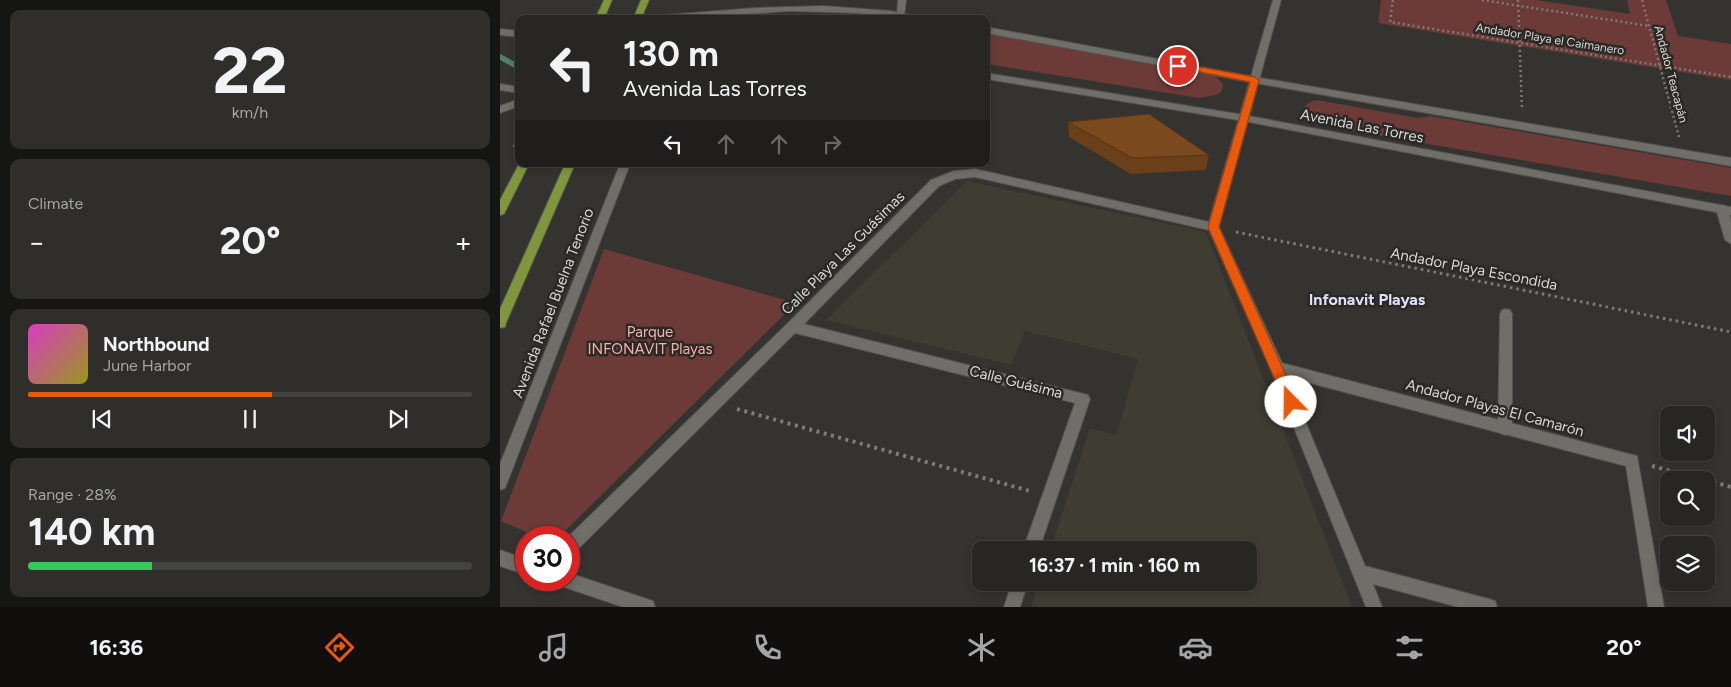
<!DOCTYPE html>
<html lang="en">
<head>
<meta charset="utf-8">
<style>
  body { margin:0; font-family:Figtree,sans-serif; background:#2f2e2b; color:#f1f3f6; height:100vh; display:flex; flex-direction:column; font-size:19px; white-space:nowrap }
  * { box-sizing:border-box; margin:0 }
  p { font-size:16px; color:#a4a5a6 }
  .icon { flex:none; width:28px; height:28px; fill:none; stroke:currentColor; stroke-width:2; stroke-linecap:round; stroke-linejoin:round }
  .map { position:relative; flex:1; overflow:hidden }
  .details { display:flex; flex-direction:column; gap:10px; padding:10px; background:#151513; width:500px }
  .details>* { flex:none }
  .top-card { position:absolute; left:15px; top:15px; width:475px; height:152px; border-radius:10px; box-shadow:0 2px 8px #0003,0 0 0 1px #434341; background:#272623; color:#f1f3f6; overflow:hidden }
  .tools { position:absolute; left:1160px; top:406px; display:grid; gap:10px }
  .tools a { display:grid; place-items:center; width:55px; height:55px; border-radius:10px; background:#272623; box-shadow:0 2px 8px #0003,0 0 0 1px #434341; font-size:25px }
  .speed { position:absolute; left:15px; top:526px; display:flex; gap:10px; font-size:25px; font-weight:700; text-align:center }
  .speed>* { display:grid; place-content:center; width:65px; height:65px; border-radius:50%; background:#272623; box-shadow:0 2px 8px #0003,0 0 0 1px #434341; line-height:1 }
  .speed .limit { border:8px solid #d22; background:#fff; color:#111 }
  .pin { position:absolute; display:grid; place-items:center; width:42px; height:42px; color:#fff; margin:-21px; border:2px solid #fff; border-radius:50%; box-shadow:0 1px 5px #0007 }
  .me { position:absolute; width:55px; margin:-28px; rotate:338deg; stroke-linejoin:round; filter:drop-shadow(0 0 4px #0008) }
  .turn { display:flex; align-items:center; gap:18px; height:105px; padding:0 25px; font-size:22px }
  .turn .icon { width:65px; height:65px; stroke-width:2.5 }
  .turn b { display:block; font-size:35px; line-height:42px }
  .lanes { display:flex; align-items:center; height:48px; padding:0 25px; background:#0003; justify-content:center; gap:25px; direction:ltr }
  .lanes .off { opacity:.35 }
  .big { font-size:38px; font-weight:700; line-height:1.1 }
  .details .tile { flex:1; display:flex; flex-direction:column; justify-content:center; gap:8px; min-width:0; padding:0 18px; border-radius:10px; background:#2f2e2b }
  .details .dial { align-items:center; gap:0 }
  .dial b { font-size:65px; line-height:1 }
  .song { display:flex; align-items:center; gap:15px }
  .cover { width:60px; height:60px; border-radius:8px; background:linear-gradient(135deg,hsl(310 70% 55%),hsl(60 70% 35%)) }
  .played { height:5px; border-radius:2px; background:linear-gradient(90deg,#ea580c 55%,#434341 55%) }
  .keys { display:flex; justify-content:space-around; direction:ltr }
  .heat { display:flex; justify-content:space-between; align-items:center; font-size:28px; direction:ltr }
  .charge { height:8px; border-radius:4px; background:linear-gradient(90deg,#34c759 28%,#434341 0) }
  .trip { position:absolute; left:472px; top:541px; width:285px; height:50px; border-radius:10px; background:#272623; box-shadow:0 2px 8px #0003,0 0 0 1px #434341; font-weight:700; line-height:50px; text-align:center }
  .menu { display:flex; height:80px; justify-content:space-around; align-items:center; background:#100f0e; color:#a4a5a6 }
  .menu .icon { width:35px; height:35px }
  .menu .on { color:#ea580c }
  .menu b { font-size:22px; color:#f1f3f6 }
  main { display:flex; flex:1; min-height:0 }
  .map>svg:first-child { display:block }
  .built { fill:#3f3c32 }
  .green { fill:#6c3b38 }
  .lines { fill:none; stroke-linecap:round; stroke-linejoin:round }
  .stream { stroke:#508269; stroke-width:5.5 }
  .lane-casing { stroke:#51504c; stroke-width:2 }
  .street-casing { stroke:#51504c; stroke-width:2 }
  .secondary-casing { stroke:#51504c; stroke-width:2 }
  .primary-casing { stroke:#51504c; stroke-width:2 }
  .path-far2 { stroke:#7c7b78; stroke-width:2.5; stroke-dasharray:2 3; stroke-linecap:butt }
  .path-far1 { stroke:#7c7b78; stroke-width:3; stroke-dasharray:2.5 4; stroke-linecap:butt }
  .path { stroke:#7c7b78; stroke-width:4; stroke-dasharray:3 4.5; stroke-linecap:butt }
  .lane { fill:#6f6e69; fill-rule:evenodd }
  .street { fill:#6f6e69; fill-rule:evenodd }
  .secondary { fill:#6f6e69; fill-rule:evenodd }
  .primary { fill:#7f963c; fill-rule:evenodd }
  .wall { fill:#6a3f1a }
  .building { fill:#7b491e; stroke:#563315 }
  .route { fill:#ea580c; stroke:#983908 }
  .labels { text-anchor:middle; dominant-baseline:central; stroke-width:5; stroke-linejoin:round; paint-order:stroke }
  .far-street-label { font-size:12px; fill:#d8d7d4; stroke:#2a2925 }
  .street-label { font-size:15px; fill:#d8d7d4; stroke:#2a2925 }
  .park-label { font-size:15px; fill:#f7afaa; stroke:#2a2925 }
  .neighbourhood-label { font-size:16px; font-weight:bold; fill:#dfe0fd; stroke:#2a2925 }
</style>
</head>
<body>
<main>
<section class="details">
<div class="tile dial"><b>22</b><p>km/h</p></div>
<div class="tile"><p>Climate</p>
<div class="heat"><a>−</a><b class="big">20°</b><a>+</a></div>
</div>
<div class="tile">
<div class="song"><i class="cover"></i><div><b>Northbound</b><p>June Harbor</p></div></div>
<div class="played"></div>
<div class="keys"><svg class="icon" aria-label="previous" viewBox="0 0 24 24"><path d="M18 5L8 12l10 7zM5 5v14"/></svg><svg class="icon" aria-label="pause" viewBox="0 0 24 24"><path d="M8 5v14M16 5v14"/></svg><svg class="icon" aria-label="next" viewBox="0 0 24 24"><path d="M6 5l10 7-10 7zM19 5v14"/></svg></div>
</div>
<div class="tile"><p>Range · 28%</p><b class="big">140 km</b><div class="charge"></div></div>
</section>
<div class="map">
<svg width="1231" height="607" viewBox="0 0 1231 607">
  <rect width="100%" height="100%" fill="#34332f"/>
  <path class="built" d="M467,181l239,51 146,375h-321l8,-24 210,-1v-32h-199l40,-122 26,7 22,-76 -113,-28 -14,34 -185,-45z"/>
  <path class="green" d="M881,0h155l94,14 -3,-14h39l12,36 53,8v36l-353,-57z
    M365,16l21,3h-156l19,-1z
    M486,34l191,29 32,7 14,14 -1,7 -6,4 -17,3 -213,-34z
    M817,100l101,18 12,-2 301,52v28l-402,-69 -22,-7 -5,-7c3,-9 6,-11 15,-13z
    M104,249l192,54 -237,234h-20l-38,-16z"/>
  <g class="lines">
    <path class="stream" d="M0,57l15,8 4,-2"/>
    <g class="lane-casing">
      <path id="lane" d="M1006,309l4,1 2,4v114l-2,5 -5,2 -5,-2 -2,-5 2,-114 2,-4z"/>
    </g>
    <g class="street-casing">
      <path id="street" d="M398,0h8l-2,17 -7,-2z
        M773,0h8l-62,227 63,136 355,93 27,151h-16l-22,-141 -339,-89 78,189 124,33 6,2 2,6h-39l-85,-23 9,23h-16l-96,-239 -61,-138 -234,-53 -20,2 -16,7 -135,138 284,71 2,4 -51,151h-16l52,-147 -280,-70 -220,219 -6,2v-16h-2l221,-215 143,-143 23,-9 21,-2 234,53z
        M0,29l19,2v6l-19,-2z
        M0,84l19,3v6l-19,-3z
        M19,99v7l-19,7v-7z
        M120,164h10l-123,319 -2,5 -5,2v-26z
        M1222,205l4,1 5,14v24l-6,-4 -9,-31z
        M0,550l26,9v16l-26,-9z
        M69,573l84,28 2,6h-32l-62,-21 -2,-6h10z
        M512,582h16l-8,25h-16z"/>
    </g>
    <g class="secondary-casing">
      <path id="secondary" d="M323,6l68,5 37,8h-22l-49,-6 -68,-2 -109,8h-31l4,-3 102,-8z
        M486,27l269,50 476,81v8l-476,-83 -269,-50z
        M486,73l258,42 487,92v8l-487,-94 -258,-42z"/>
    </g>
    <g class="primary-casing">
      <path id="primary" d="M104,0h8l-8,19h-9z
        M141,0h8l-8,19h-8z
        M19,164h10l-25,50 -4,1v-15z
        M65,164h10l-69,159 -1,4 -5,1v-19z"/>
    </g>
    <path class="path-far2" d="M893,0l-3,22 341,55
      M982,0l167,26
      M1018,0l4,109
      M1142,0l37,137
      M19,136l-6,12h6"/>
    <path class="path-far1" d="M736,232l495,100"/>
    <path class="path" d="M237,409l293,82
      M1152,466l53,14
      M1206,480l25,7"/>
    <use href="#lane" class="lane"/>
    <use href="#street" class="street"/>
    <use href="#secondary" class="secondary"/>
    <use href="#primary" class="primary"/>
  </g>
  <path class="wall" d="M568,122l141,33 -3,15 -75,4 -62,-37z"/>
  <path class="building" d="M649,114l60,41 -77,3 -64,-36z"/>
  <path class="route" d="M678,63l77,14 4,3 -40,147 79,175 -2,5 -5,1 -4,-1 -79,-180 42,-145 -75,-15 -1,-1z"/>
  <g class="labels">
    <g class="far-street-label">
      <text transform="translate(1050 39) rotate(9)">Andador Playa el Caimanero</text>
      <text transform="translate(1171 74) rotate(75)">Andador Teacapán</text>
    </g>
    <g class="street-label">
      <text transform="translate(862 126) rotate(11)">Avenida Las Torres</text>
      <text transform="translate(343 253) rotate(-45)">Calle Playa Las Guásimas</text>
      <text transform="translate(974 269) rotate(11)">Andador Playa Escondida</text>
      <text transform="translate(53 303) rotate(-69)">Avenida Rafael Buelna Tenorio</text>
      <text transform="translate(516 382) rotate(14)">Calle Guásima</text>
      <text transform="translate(995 408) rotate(15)">Andador Playas El Camarón</text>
    </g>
    <g class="park-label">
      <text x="150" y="332">Parque<tspan x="150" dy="17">INFONAVIT Playas</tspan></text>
    </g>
    <g class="neighbourhood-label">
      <text x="867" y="299">Infonavit Playas</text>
    </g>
  </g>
</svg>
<div class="tools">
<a><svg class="icon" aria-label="sound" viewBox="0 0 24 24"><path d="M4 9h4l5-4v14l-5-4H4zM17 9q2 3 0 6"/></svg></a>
<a><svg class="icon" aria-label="search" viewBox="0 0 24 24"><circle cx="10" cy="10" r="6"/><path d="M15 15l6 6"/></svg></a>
<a><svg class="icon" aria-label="layers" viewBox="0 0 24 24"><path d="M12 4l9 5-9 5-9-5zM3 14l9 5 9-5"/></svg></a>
</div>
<div class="speed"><div class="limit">30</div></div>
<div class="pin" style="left:678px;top:66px;background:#d93025"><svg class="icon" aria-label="arrive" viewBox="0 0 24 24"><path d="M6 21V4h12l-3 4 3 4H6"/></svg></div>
<svg class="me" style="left:791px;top:402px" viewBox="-20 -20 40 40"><circle r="19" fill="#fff"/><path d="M0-13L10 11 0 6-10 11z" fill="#ea580c"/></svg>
<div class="trip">16:37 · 1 min · 160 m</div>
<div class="top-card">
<div class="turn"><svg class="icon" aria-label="left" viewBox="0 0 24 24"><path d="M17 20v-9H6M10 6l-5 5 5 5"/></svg><div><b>130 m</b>Avenida Las Torres</div></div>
<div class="lanes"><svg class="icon" aria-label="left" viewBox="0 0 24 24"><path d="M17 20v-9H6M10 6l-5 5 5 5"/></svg><svg class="icon off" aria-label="ahead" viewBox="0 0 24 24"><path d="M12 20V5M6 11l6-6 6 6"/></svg><svg class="icon off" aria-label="ahead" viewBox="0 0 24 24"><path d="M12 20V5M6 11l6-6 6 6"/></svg><svg class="icon off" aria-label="right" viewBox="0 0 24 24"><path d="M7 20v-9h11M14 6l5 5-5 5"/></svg></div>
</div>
</div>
</main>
<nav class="menu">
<b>16:36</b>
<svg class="icon on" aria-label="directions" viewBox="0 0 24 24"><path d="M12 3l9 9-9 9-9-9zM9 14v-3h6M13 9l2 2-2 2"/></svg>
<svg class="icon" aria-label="music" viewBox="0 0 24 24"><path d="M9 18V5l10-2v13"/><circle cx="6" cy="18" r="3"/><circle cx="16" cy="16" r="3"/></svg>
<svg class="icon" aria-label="phone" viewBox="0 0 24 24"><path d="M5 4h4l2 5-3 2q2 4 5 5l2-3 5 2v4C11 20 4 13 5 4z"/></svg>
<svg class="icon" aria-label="climate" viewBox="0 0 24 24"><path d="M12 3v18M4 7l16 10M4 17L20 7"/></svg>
<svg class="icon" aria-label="car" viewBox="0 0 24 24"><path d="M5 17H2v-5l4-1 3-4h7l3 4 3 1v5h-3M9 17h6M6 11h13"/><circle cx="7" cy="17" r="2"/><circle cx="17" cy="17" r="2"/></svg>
<svg class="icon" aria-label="filters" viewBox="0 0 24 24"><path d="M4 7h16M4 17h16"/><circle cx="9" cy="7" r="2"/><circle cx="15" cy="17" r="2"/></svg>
<b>20°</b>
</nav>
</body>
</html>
